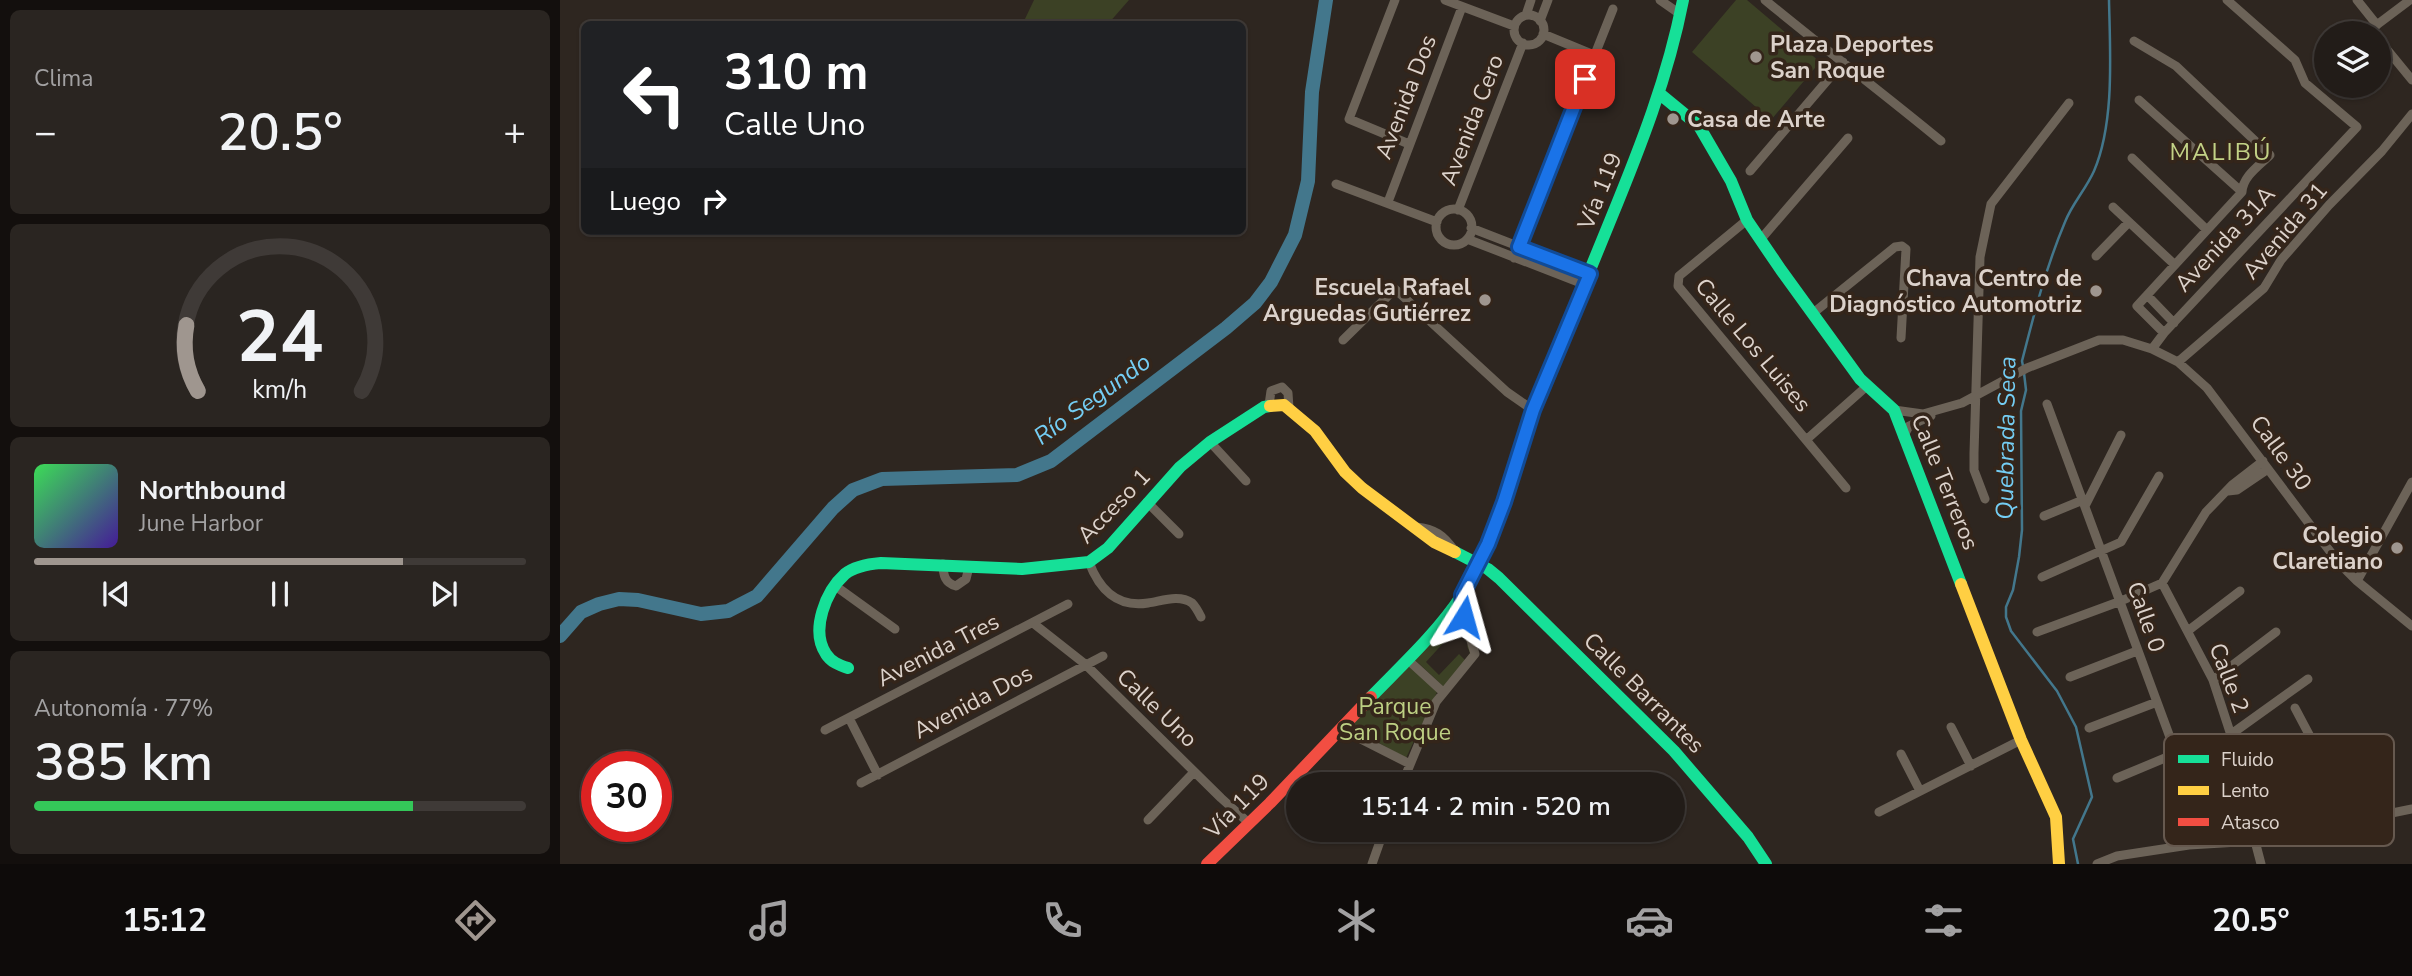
<!DOCTYPE html>
<html lang="es">
<head>
<meta charset="utf-8">
<style>
  body { margin:0; font-family:"Nunito Sans",sans-serif; background:#2a2521; color:#f1f3f6; height:100vh; display:flex; flex-direction:column; font-size:26px; white-space:nowrap }
  * { box-sizing:border-box; margin:0 }
  p { font-size:23px; color:#a2a1a2 }
  .icon { flex:none; width:38px; height:38px; fill:none; stroke:currentColor; stroke-width:2; stroke-linecap:round; stroke-linejoin:round }
  .map { position:relative; flex:1; overflow:hidden }
  .panel { display:flex; flex-direction:column; gap:10px; padding:10px; background:#130f0d; width:560px }
  .panel>* { flex:none }
  .hud { position:absolute; left:21px; top:21px; width:665px; height:214px; border-radius:10px; box-shadow:0 2px 5px #0004,0 0 0 2px #3f3a37; background:#202124; color:#fff; overflow:hidden }
  .buttons { position:absolute; left:1754px; top:21px; display:grid; gap:14px }
  .buttons a { display:grid; place-items:center; width:77px; height:77px; border-radius:50%; background:#221c18; box-shadow:0 2px 5px #0004,0 0 0 2px #3f3a37; font-size:35px }
  .speed { position:absolute; left:21px; top:751px; display:flex; gap:14px; font-size:35px; font-weight:700; text-align:center }
  .speed>* { display:grid; place-content:center; width:91px; height:91px; border-radius:50%; background:#221c18; box-shadow:0 2px 5px #0004,0 0 0 2px #3f3a37; line-height:1 }
  .speed .limit { border:10px solid #d22; background:#fff; color:#111 }
  .pin { position:absolute; display:grid; place-items:center; width:60px; height:60px; color:#fff; margin:-30px; border-radius:14px; box-shadow:0 4px 10px #0006 }
  .me { position:absolute; width:77px; margin:-38px; rotate:8deg; stroke-linejoin:round; filter:drop-shadow(0 0 5px #0008) }
  .turn { display:flex; align-items:center; gap:24px; height:147px; padding:0 28px; font-size:32px }
  .turn .icon { width:91px; height:91px; stroke-width:2.5 }
  .turn b { display:block; font-size:49px; line-height:60px }
  .then { display:flex; align-items:center; height:66px; padding:0 28px; background:#0003; gap:14px; font-size:26px }
  .big { font-size:52px; font-weight:600; line-height:1.1 }
  .panel .tile { flex:1; display:flex; flex-direction:column; justify-content:center; gap:10px; min-width:0; padding:0 24px; border-radius:10px; background:#2a2521 }
  .panel .dial { align-items:center; gap:0 }
  .dial svg { height:182px; overflow:visible; fill:none; stroke:#3f3a37; stroke-width:7; stroke-linecap:round; text-anchor:middle }
  .dial text { fill:#f1f3f6; stroke:none }
  .song { display:flex; align-items:center; gap:21px }
  .cover { width:84px; height:84px; border-radius:10px; background:linear-gradient(135deg,hsl(130 70% 55%),hsl(260 70% 35%)) }
  .played { height:7px; border-radius:4px; background:linear-gradient(90deg,#9f968f 75%,#3f3a37 75%) }
  .keys { display:flex; justify-content:space-around; direction:ltr }
  .heat { display:flex; justify-content:space-between; align-items:center; font-size:38px; direction:ltr }
  .charge { height:10px; border-radius:5px; background:linear-gradient(90deg,#34c759 77%,#3f3a37 0) }
  .trip { position:absolute; left:726px; top:772px; width:399px; height:70px; border-radius:35px; background:#221c18; box-shadow:0 2px 5px #0004,0 0 0 2px #3f3a37; font-weight:600; line-height:70px; text-align:center }
  .tab-bar { display:flex; height:112px; justify-content:space-around; align-items:center; background:#0e0b0a; color:#a2a1a2 }
  .tab-bar .icon { width:49px; height:49px }
  .tab-bar .current { color:#9f968f }
  .tab-bar b { font-size:32px; color:#f1f3f6 }
  main { display:flex; flex:1; min-height:0 }
  .map>svg:first-child { display:block }
  .green { fill:#3c4125; fill-rule:evenodd }
  .lines { fill:none; stroke-linecap:round; stroke-linejoin:round }
  .stream { stroke:#43778c; stroke-width:2.5 }
  .river { stroke:#43778c; stroke-width:14 }
  .street { stroke:#6c6358; stroke-width:9 }
  .fast { stroke:#16e098; stroke-width:12 }
  .slow { stroke:#ffcf43; stroke-width:12 }
  .jam { stroke:#f24e42; stroke-width:12 }
  .route-casing { stroke:#114b97; stroke-width:18 }
  .route { stroke:#1a73e8; stroke-width:12 }
  .poi-dot { fill:#9f968f; stroke:#34251a; stroke-width:2.5 }
  .labels { text-anchor:middle; dominant-baseline:central; stroke-width:7; stroke-linejoin:round; paint-order:stroke }
  .poi-label { font-size:23px; font-weight:bold; fill:#dcd2cb; stroke:#34251a; text-anchor:end }
  .street-label { font-size:23px; fill:#dcd2cb; stroke:#34251a }
  .park-label { font-size:23px; fill:#bdcf83; stroke:#34251a }
  .neighbourhood-label { font-size:24px; letter-spacing:2px; fill:#c3d286; stroke:#34251a }
  .water-label { font-size:24px; font-style:italic; fill:#74cdf3; stroke:#34251a }
  .key { fill:#34251a; stroke:#66594f; stroke-width:2 }
  .key-label { font-size:19px; fill:#dcd2cb }
</style>
</head>
<body>
<main>
<section class="panel">
<div class="tile"><p>Clima</p>
<div class="heat"><a>−</a><b class="big">20.5°</b><a>+</a></div>
</div>
<div class="tile dial"><svg viewBox="0 0 100 80">
<path d="M14 69A42 42 0 1 1 86 69"/>
<path d="M14 69A42 42 0 0 1 9 40" stroke="#9f968f"/>
<text x="50" y="56" font-size="32" font-weight="700">24</text>
<text x="50" y="72" font-size="11">km/h</text>
</svg></div>
<div class="tile">
<div class="song"><i class="cover"></i><div><b>Northbound</b><p>June Harbor</p></div></div>
<div class="played"></div>
<div class="keys"><svg class="icon" aria-label="previous" viewBox="0 0 24 24"><path d="M18 5L8 12l10 7zM5 5v14"/></svg><svg class="icon" aria-label="pause" viewBox="0 0 24 24"><path d="M8 5v14M16 5v14"/></svg><svg class="icon" aria-label="next" viewBox="0 0 24 24"><path d="M6 5l10 7-10 7zM19 5v14"/></svg></div>
</div>
<div class="tile"><p>Autonomía · 77%</p><b class="big">385 km</b><div class="charge"></div></div>
</section>
<div class="map">
<svg width="1852" height="864" viewBox="0 0 1852 864">
  <rect width="100%" height="100%" fill="#2e2620"/>
  <path class="green" d="M474,0h95l-21,24h-79l-5,-3z
    M1176,0h11l73,62 -49,58 -79,-68z
    M898,610l15,43 -29,34 -31,-29zM894,624l16,18 -3,4 3,7 -5,7 -6,-6 -20,21 -13,-13 21,-23 -3,-4z
    M849,664l29,26 -32,68 -56,-31z"/>
  <g class="lines">
    <path class="stream" d="M1463,366l-1,-5c12,-47 24,-94 43,-139 7,-18 21,-33 29,-51 21,-49 16,-119 15,-171
      M1464,373l2,17 -5,21 1,119 -3,27 -6,33 -7,17v10l5,14 46,60 19,36 16,70 -19,42 5,25"/>
    <path class="river" d="M0,636l21,-24 18,-8 20,-5 19,1 63,14 27,-3 29,-15 76,-88 20,-18 29,-11 135,-4 34,-14 175,-133 29,-25 16,-21 24,-47 13,-54 4,-89 14,-92"/>
    <path class="street" d="M835,0l-46,119 60,25
      M885,0l69,26
      M1100,0l20,14
      M1205,0c58,48 118,93 176,141
      M1797,0l20,25
      M966,15l5,-15
      M954 30a15 15 0 1 1 30 0a15 15 0 1 1-30 0Z
      M980,21l8,-21
      M1806,33l44,-33
      M983,34l51,21
      M1574,41l42,25 94,89c-11,11 -27,21 -28,37l-105,114 27,27
      M1825,47l27,33
      M1579,100l103,92
      M1572,158l75,72
      M1190,171l93,-109
      M776,184l101,38
      M828,202l74,-195
      M1553,207l62,58
      M876 227a18 18 0 1 1 36 0a18 18 0 1 1-36 0Z
      M898,210l65,-167
      M1187,220l-68,56 -1,10 168,202
      M911,228l119,46
      M907,239l119,46
      M1201,239l87,-101
      M1536,256l33,-34
      M954,258l99,-249
      M1587,295l27,28
      M1252,314l83,-67 7,-1 4,3 -5,89
      M783,340l52,-51 112,103 26,18
      M1592,349l12,-16 193,-206 -52,-44 -10,-23 -68,-60
      M1618,362l86,-74 17,-28 48,-55 53,-54 30,-37
      M1487,404l162,439
      M709,405l2,-14 11,-4 6,6 1,15
      M1334,410l29,4 39,-11 65,-35 72,-28h24l29,9 26,13 29,26 131,174 19,19 55,45
      M1343,437l6,-11 22,-10
      M1246,440l61,-54
      M650,442l36,39
      M1668,491l9,-1 31,-21
      M1425,499l-11,-29v-17l6,-196 11,-53 78,-101
      M587,502l32,32
      M1525,506l36,-71
      M1484,516l39,-16
      M856,527c19,2 27,8 38,23
      M529,562c10,27 28,46 59,41 14,-2 31,-9 44,0 3,3 7,10 9,14
      M383,564c0,11 2,19 13,22l10,-7 3,-12
      M1482,577l79,-35 38,-66
      M1797,581l55,-99
      M1602,583l51,97 31,95 10,15
      M274,585l61,44
      M473,623l52,41 136,134 29,26
      M1629,630l51,-39
      M1477,632l84,-31 41,-18 44,-71 26,-27 31,-24
      M847,659l36,33
      M1510,677l67,-26
      M1653,680l63,-48
      M1735,708l45,85 7,29
      M289,718l29,57
      M1391,727l20,39
      M1529,728l68,-26
      M781,729l69,35
      M265,730l243,-126
      M1670,735l78,-56
      M1341,754l19,37
      M1557,778l60,-25
      M301,783l242,-127
      M842,784l34,-82 39,-48 -11,-37 -2,-22
      M1319,812l142,-72
      M588,820l46,-48
      M1695,841l6,23
      M812,864l12,-34
      M1537,864l20,-8 72,-11 66,-4 157,-32"/>
    <path class="fast" d="M1100,94l39,32 32,55 16,39 34,50 79,109 34,31 67,174
      M895,552l33,17 11,9 175,173 74,86 18,27
      M288,668c-9,-3 -17,-6 -22,-14 -16,-24 0,-63 19,-80 10,-8 24,-10 36,-11l141,6 67,-7 19,-14 72,-81 30,-25 54,-35 6,-1
      M811,697c31,-32 66,-64 91,-102 37,-57 47,-126 72,-188 25,-62 51,-124 76,-186 30,-73 58,-144 73,-221"/>
    <path class="slow" d="M710,406l14,-1 31,26 30,41 17,16 72,54 21,10
      M1401,584l60,156 35,77 3,47"/>
    <path class="jam" d="M647,864l63,-61 101,-106"/>
  </g>
  <g class="lines">
    <g class="route-casing">
      <path id="route" d="M904,617l-2,-22 26,-51 16,-42 29,-92 57,-136 -71,-27 66,-168"/>
    </g>
    <use href="#route" class="route"/>
  </g>
  <g class="poi-dot">
    <circle cx="1196" cy="57" r="7"/>
    <circle cx="1113" cy="119" r="7"/>
    <circle cx="1536" cy="291" r="7"/>
    <circle cx="925" cy="300" r="7"/>
    <circle cx="1837" cy="548" r="7"/>
  </g>
  <g class="labels">
    <g class="poi-label">
      <text x="1210" y="44" text-anchor="start">Plaza Deportes<tspan x="1210" dy="26">San Roque</tspan></text>
      <text x="1127" y="119" text-anchor="start">Casa de Arte</text>
      <text x="1522" y="278">Chava Centro de<tspan x="1522" dy="26">Diagnóstico Automotriz</tspan></text>
      <text x="911" y="287">Escuela Rafael<tspan x="911" dy="26">Arguedas Gutiérrez</tspan></text>
      <text x="1823" y="535">Colegio<tspan x="1823" dy="26">Claretiano</tspan></text>
    </g>
    <g class="street-label">
      <text transform="translate(846 97) rotate(-69)">Avenida Dos</text>
      <text transform="translate(912 120) rotate(-69)">Avenida Cero</text>
      <text transform="translate(1040 191) rotate(-68)">Vía 119</text>
      <text transform="translate(1725 231) rotate(-50)">Avenida 31</text>
      <text transform="translate(1665 239) rotate(-47)">Avenida 31A</text>
      <text transform="translate(1193 345) rotate(50)">Calle Los Luises</text>
      <text transform="translate(1721 453) rotate(54)">Calle 30</text>
      <text transform="translate(1385 482) rotate(68)">Calle Terreros</text>
      <text transform="translate(554 506) rotate(-46)">Acceso 1</text>
      <text transform="translate(1586 617) rotate(71)">Calle 0</text>
      <text transform="translate(378 650) rotate(-27)">Avenida Tres</text>
      <text transform="translate(1669 678) rotate(69)">Calle 2</text>
      <text transform="translate(1084 693) rotate(45)">Calle Barrantes</text>
      <text transform="translate(413 702) rotate(-28)">Avenida Dos</text>
      <text transform="translate(597 708) rotate(44)">Calle Uno</text>
      <text transform="translate(677 806) rotate(-45)">Vía 119</text>
    </g>
    <g class="park-label">
      <text x="835" y="706">Parque<tspan x="835" dy="26">San Roque</tspan></text>
    </g>
    <g class="neighbourhood-label">
      <text x="1661" y="152">MALIBÚ</text>
    </g>
    <g class="water-label">
      <text transform="translate(532 399) rotate(-36)">Río Segundo</text>
      <text transform="translate(1446 438) rotate(-89)">Quebrada Seca</text>
    </g>
  </g>
  <rect x="1604" y="734" width="230" height="112" rx="10" class="key"/>
  <rect x="1618" y="755" width="31" height="8" fill="#16e098"/>
  <rect x="1618" y="786" width="31" height="9" fill="#ffcf43"/>
  <rect x="1618" y="818" width="31" height="8" fill="#f24e42"/>
  <g class="key-label">
    <text x="1661" y="766">Fluido</text>
    <text x="1661" y="797">Lento</text>
    <text x="1661" y="829">Atasco</text>
  </g>
</svg>
<div class="buttons">
<a><svg class="icon" aria-label="layers" viewBox="0 0 24 24"><path d="M12 4l9 5-9 5-9-5zM3 14l9 5 9-5"/></svg></a>
</div>
<div class="speed"><div class="limit">30</div></div>
<div class="pin" style="left:1025px;top:79px;background:#d93025"><svg class="icon" aria-label="arrive" viewBox="0 0 24 24"><path d="M6 21V4h12l-3 4 3 4H6"/></svg></div>
<svg class="me" style="left:904px;top:617px" viewBox="-20 -20 40 40"><path d="M0-17L14 15 0 8-14 15z" fill="#1a73e8" stroke="#fff" stroke-width="4"/></svg>
<div class="trip">15:14 · 2 min · 520 m</div>
<div class="hud">
<div class="turn"><svg class="icon" aria-label="left" viewBox="0 0 24 24"><path d="M17 20v-9H6M10 6l-5 5 5 5"/></svg><div><b>310 m</b>Calle Uno</div></div>
<div class="then">Luego<svg class="icon" aria-label="right" viewBox="0 0 24 24"><path d="M7 20v-9h11M14 6l5 5-5 5"/></svg></div>
</div>
</div>
</main>
<nav class="tab-bar">
<b>15:12</b>
<svg class="icon current" aria-label="directions" viewBox="0 0 24 24"><path d="M12 3l9 9-9 9-9-9zM9 14v-3h6M13 9l2 2-2 2"/></svg>
<svg class="icon" aria-label="music" viewBox="0 0 24 24"><path d="M9 18V5l10-2v13"/><circle cx="6" cy="18" r="3"/><circle cx="16" cy="16" r="3"/></svg>
<svg class="icon" aria-label="phone" viewBox="0 0 24 24"><path d="M5 4h4l2 5-3 2q2 4 5 5l2-3 5 2v4C11 20 4 13 5 4z"/></svg>
<svg class="icon" aria-label="climate" viewBox="0 0 24 24"><path d="M12 3v18M4 7l16 10M4 17L20 7"/></svg>
<svg class="icon" aria-label="car" viewBox="0 0 24 24"><path d="M5 17H2v-5l4-1 3-4h7l3 4 3 1v5h-3M9 17h6M6 11h13"/><circle cx="7" cy="17" r="2"/><circle cx="17" cy="17" r="2"/></svg>
<svg class="icon" aria-label="filters" viewBox="0 0 24 24"><path d="M4 7h16M4 17h16"/><circle cx="9" cy="7" r="2"/><circle cx="15" cy="17" r="2"/></svg>
<b>20.5°</b>
</nav>
</body>
</html>
